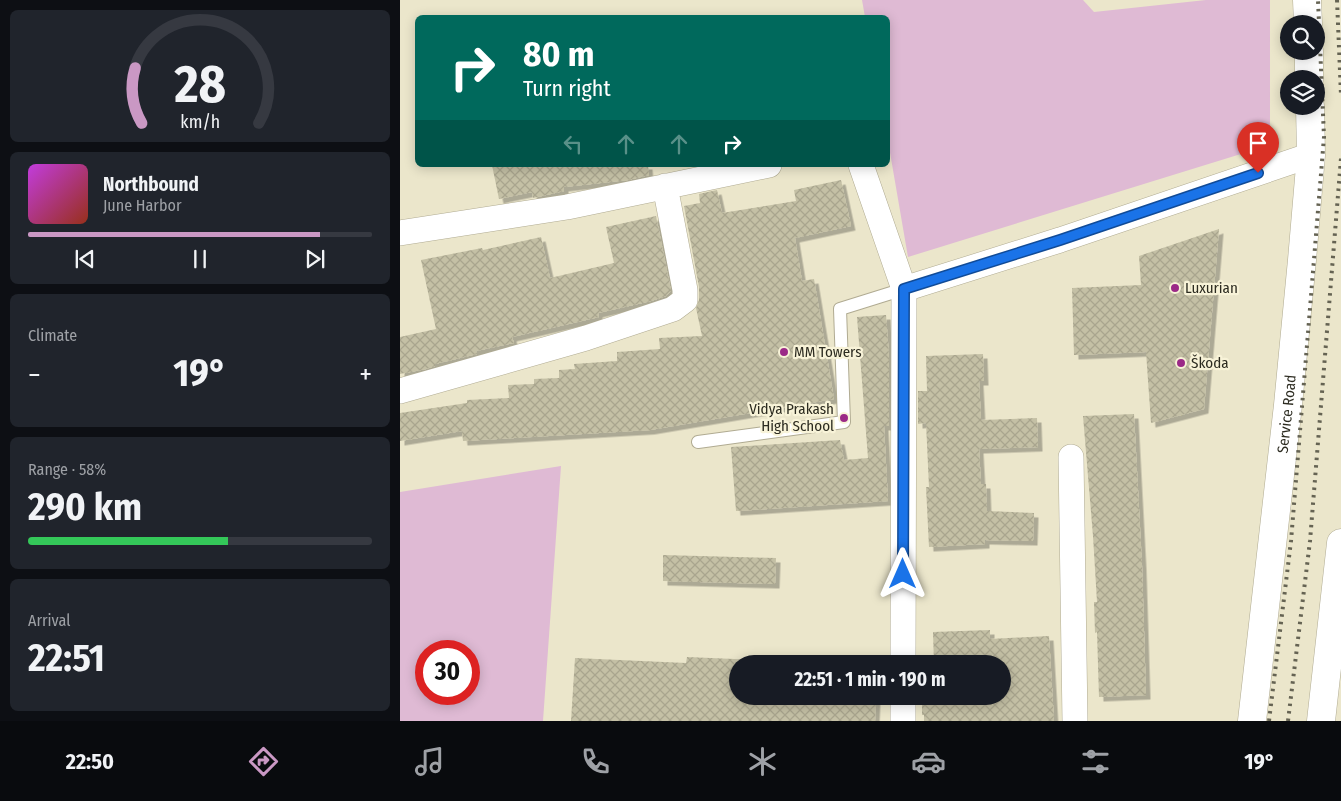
<!DOCTYPE html>
<html lang="en">
<head>
<meta charset="utf-8">
<style>
  body { margin:0; font-family:"Fira Sans Condensed",sans-serif; background:#20242c; color:#f1f3f6; height:100vh; display:flex; flex-direction:column; font-size:19px; white-space:nowrap }
  * { box-sizing:border-box; margin:0 }
  p { font-size:16px; color:#9ea1a6 }
  .icon { flex:none; width:28px; height:28px; fill:none; stroke:currentColor; stroke-width:2; stroke-linecap:round; stroke-linejoin:round }
  .map { position:relative; flex:1; overflow:hidden }
  .panel { display:flex; flex-direction:column; gap:10px; padding:10px; background:#0d0f14; width:400px }
  .panel>* { flex:none }
  .guide { position:absolute; left:15px; top:15px; width:475px; height:152px; border-radius:8px; box-shadow:0 2px 12px #0003; background:#00695c; color:#fff; overflow:hidden }
  .fabs { position:absolute; left:880px; top:15px; display:grid; gap:10px }
  .fabs a { display:grid; place-items:center; width:45px; height:45px; border-radius:50%; background:#171b24; box-shadow:0 2px 12px #0003; font-size:25px }
  .speed { position:absolute; left:15px; top:640px; display:flex; gap:10px; font-size:25px; font-weight:700; text-align:center }
  .speed>* { display:grid; place-content:center; width:65px; height:65px; border-radius:50%; background:#171b24; box-shadow:0 2px 12px #0003; line-height:1 }
  .speed .limit { border:8px solid #d22; background:#fff; color:#111 }
  .pin { position:absolute; display:grid; place-items:center; width:42px; height:42px; color:#fff; margin:-51px -21px; border-radius:50% 50% 50% 0; rotate:-45deg; box-shadow:0 0 5px #0007 }
  .pin .icon { rotate:45deg }
  .me { position:absolute; width:55px; margin:-28px; rotate:0deg; stroke-linejoin:round; filter:drop-shadow(0 0 4px #0008) }
  .turn { display:flex; align-items:center; gap:18px; height:105px; padding:0 25px; font-size:22px }
  .turn .icon { width:65px; height:65px; stroke-width:2.5 }
  .turn b { display:block; font-size:35px; line-height:42px }
  .lanes { display:flex; align-items:center; height:48px; padding:0 25px; background:#0003; justify-content:center; gap:25px; direction:ltr }
  .lanes .off { opacity:.35 }
  .big { font-size:38px; font-weight:700; line-height:1.1 }
  .panel .widget { flex:1; display:flex; flex-direction:column; justify-content:center; gap:8px; min-width:0; padding:0 18px; border-radius:8px; background:#20242c }
  .panel .dial { align-items:center; gap:0 }
  .dial svg { height:130px; overflow:visible; fill:none; stroke:#363941; stroke-width:7; stroke-linecap:round; text-anchor:middle }
  .dial text { fill:#f1f3f6; stroke:none }
  .song { display:flex; align-items:center; gap:15px }
  .cover { width:60px; height:60px; border-radius:8px; background:linear-gradient(135deg,hsl(290 70% 55%),hsl(10 70% 35%)) }
  .played { height:5px; border-radius:2px; background:linear-gradient(90deg,#ca98c4 85%,#363941 85%) }
  .keys { display:flex; justify-content:space-around; direction:ltr }
  .heat { display:flex; justify-content:space-between; align-items:center; font-size:28px; direction:ltr }
  .charge { height:8px; border-radius:4px; background:linear-gradient(90deg,#34c759 58%,#363941 0) }
  .trip { position:absolute; left:329px; top:655px; width:282px; height:50px; border-radius:25px; background:#171b24; box-shadow:0 2px 12px #0003; font-weight:700; line-height:50px; text-align:center }
  .dock { display:flex; height:80px; justify-content:space-around; align-items:center; background:#090b0e; color:#9ea1a6 }
  .dock .icon { width:35px; height:35px }
  .dock .selected { color:#ca98c4 }
  .dock b { font-size:22px; color:#f1f3f6 }
  main { display:flex; flex:1; min-height:0 }
  .map>svg:first-child { display:block }
  .grass { fill:#dfbad4; fill-rule:evenodd }
  .building { fill:url(#building-cross-hatch); filter:url(#shadow) }
  .lines { fill:none; stroke-linecap:round; stroke-linejoin:round }
  .service-casing { stroke:#b0ab92; stroke-width:14 }
  .minor-casing { stroke:#b0ab92; stroke-width:26 }
  .secondary-casing { stroke:#b0ab92; stroke-width:29 }
  .trunk-casing { stroke:#b0ab92; stroke-width:29 }
  .service { stroke:#fff; stroke-width:12 }
  .minor { stroke:#fff; stroke-width:25 }
  .secondary { stroke:#fff; stroke-width:28 }
  .trunk { stroke:#fff; stroke-width:28 }
  .rail { stroke:#656353; stroke-width:4; stroke-dasharray:2.5 5; stroke-linecap:butt }
  .route-casing { stroke:#114b97; stroke-width:12 }
  .route { stroke:#1a73e8; stroke-width:9 }
  .poi-dot { fill:#9b2987; stroke:#f8f3d8; stroke-width:2 }
  .labels { text-anchor:middle; dominant-baseline:central; stroke-width:4.5; stroke-linejoin:round; paint-order:stroke }
  .poi-label { font-size:15px; fill:#2c2b20; stroke:#f8f3d8; text-anchor:start }
  .street-label { font-size:15px; fill:#2c2b20; stroke:#f8f3d8 }
</style>
</head>
<body>
<main>
<section class="panel">
<div class="widget dial"><svg viewBox="0 0 100 80">
<path d="M14 69A42 42 0 1 1 86 69"/>
<path d="M14 69A42 42 0 0 1 10 35" stroke="#ca98c4"/>
<text x="50" y="56" font-size="32" font-weight="700">28</text>
<text x="50" y="72" font-size="11">km/h</text>
</svg></div>
<div class="widget">
<div class="song"><i class="cover"></i><div><b>Northbound</b><p>June Harbor</p></div></div>
<div class="played"></div>
<div class="keys"><svg class="icon" aria-label="previous" viewBox="0 0 24 24"><path d="M18 5L8 12l10 7zM5 5v14"/></svg><svg class="icon" aria-label="pause" viewBox="0 0 24 24"><path d="M8 5v14M16 5v14"/></svg><svg class="icon" aria-label="next" viewBox="0 0 24 24"><path d="M6 5l10 7-10 7zM19 5v14"/></svg></div>
</div>
<div class="widget"><p>Climate</p>
<div class="heat"><a>−</a><b class="big">19°</b><a>+</a></div>
</div>
<div class="widget"><p>Range · 58%</p><b class="big">290 km</b><div class="charge"></div></div>
<div class="widget"><p>Arrival</p><b class="big">22:51</b></div>
</section>
<div class="map">
<svg width="941" height="721" viewBox="0 0 941 721">
  <defs>
    <pattern id="building-cross-hatch" width="8" height="8" patternUnits="userSpaceOnUse" patternTransform="scale(1.25)"><rect width="8" height="8" fill="#c4c0a5"/><path d="M0 0l8 8M0 8l8-8" fill="none" stroke="#a9a58e"/></pattern>
    <filter id="shadow"><feDropShadow dx="4.5" dy="4.5" stdDeviation="0" flood-color="#0004"/></filter>
  </defs>
  <rect width="100%" height="100%" fill="#ebe6cb"/>
  <path class="grass" d="M462,0h221l11,12 112,-12h64v145l-362,112 -20,-116v-123l-23,-1z
    M161,466l-18,255h-143v-229zM26,651h43v43h-43z"/>
  <path class="building" d="M92,165h156l1,10 -21,5 -64,7v4l-31,7 -1,-6 -33,7z
    M441,180l10,46 -56,12 7,43 12,-2 20,120 -184,31 -187,11 -1,-10 -62,10v-28l67,-10v-3l42,-2 -1,-13 26,-1v-5l25,-1v-8l16,-1 -1,-5 43,-3v-9l43,-3 -1,-11 43,-2 -6,-28 3,-8v-13l-15,-81 16,-3 -1,-9 18,-4 5,23 74,-12 -2,-11z
    M256,216l15,75 -5,5 -15,5 -53,12 1,4 -87,20 2,6 -38,8 1,3 -42,10v2l-9,3 -26,5v-37l36,-8 -15,-69 61,-12 1,2 58,-13 9,41 64,-15 -8,-36z
    M819,229l-15,180 -53,14 -5,-71 -72,3 -2,-67 69,-3 -2,-29z
    M486,315l3,41v70h-5l4,75 -152,10 -5,-64 109,-7 4,20 24,-2 -11,-141z
    M583,354l1,27h-5l2,39 56,-2 1,29 -59,2 2,35h5l1,27 47,2 -1,28 -48,-1v4l-56,3 -3,-60h3l-3,-64 -8,1v-33h9l-1,-35z
    M734,414l8,151 4,130 -47,2 -2,-65 -2,1 -1,-31h3l-4,-66 -10,-120z
    M263,555l113,3 -1,26 -112,-3z
    M590,630v9l59,-3 5,85h-130v-6h-2v-19h80v-32h-68l-1,-32z
    M287,657l121,5v2h-70v32h138l-1,25h-304l4,-63 111,5z"/>
  <g class="lines">
    <g class="service-casing">
      <path id="service" d="M298,442l146,-20 -4,-113 64,-20"/>
    </g>
    <g class="minor-casing">
      <path id="minor" d="M461,165l43,124 -1,375
        M0,233l167,-26 202,-42
        M504,289l156,-49 251,-85
        M0,391l186,-53 87,-29 12,-9v-10l-20,-104
        M671,457l4,264
        M503,721v-25"/>
    </g>
    <g class="secondary-casing">
      <g id="secondary">
        <path d="M907,0l1,24"/>
        <path d="M909,51v28"/>
        <path id="s1" d="M852,721l36,-316 14,-145 9,-105 -1,-49"/>
      </g>
    </g>
    <g class="trunk-casing">
      <path id="trunk" d="M921,721l20,-178"/>
    </g>
    <use href="#service" class="service"/>
    <use href="#minor" class="minor"/>
    <use href="#secondary" class="secondary"/>
    <use href="#trunk" class="trunk"/>
    <path class="rail" d="M937,0l4,95
      M869,721l22,-180 33,-404 -6,-137
      M888,721l22,-180 31,-383"/>
  </g>
  <g class="lines">
    <g class="route-casing">
      <path id="route" d="M503,574l1,-285 156,-49 198,-67"/>
    </g>
    <use href="#route" class="route"/>
  </g>
  <g class="poi-dot">
    <circle cx="775" cy="288" r="5"/>
    <circle cx="384" cy="352" r="5"/>
    <circle cx="781" cy="363" r="5"/>
    <circle cx="444" cy="418" r="5"/>
  </g>
  <g class="labels">
    <g class="poi-label">
      <text x="785" y="288">Luxurian</text>
      <text x="394" y="352">MM Towers</text>
      <text x="791" y="363">Škoda</text>
      <text x="434" y="409" text-anchor="end">Vidya Prakash<tspan x="434" dy="17">High School</tspan></text>
    </g>
    <g class="street-label">
      <text stroke="none"><textPath href="#s1" startOffset="309">Service Road</textPath></text>
    </g>
  </g>
</svg>
<div class="fabs">
<a><svg class="icon" aria-label="search" viewBox="0 0 24 24"><circle cx="10" cy="10" r="6"/><path d="M15 15l6 6"/></svg></a>
<a><svg class="icon" aria-label="layers" viewBox="0 0 24 24"><path d="M12 4l9 5-9 5-9-5zM3 14l9 5 9-5"/></svg></a>
</div>
<div class="speed"><div class="limit">30</div></div>
<div class="pin" style="left:858px;top:173px;background:#d93025"><svg class="icon" aria-label="arrive" viewBox="0 0 24 24"><path d="M6 21V4h12l-3 4 3 4H6"/></svg></div>
<svg class="me" style="left:503px;top:574px" viewBox="-20 -20 40 40"><path d="M0-17L14 15 0 8-14 15z" fill="#1a73e8" stroke="#fff" stroke-width="4"/></svg>
<div class="trip">22:51 · 1 min · 190 m</div>
<div class="guide">
<div class="turn"><svg class="icon" aria-label="right" viewBox="0 0 24 24"><path d="M7 20v-9h11M14 6l5 5-5 5"/></svg><div><b>80 m</b>Turn right</div></div>
<div class="lanes"><svg class="icon off" aria-label="left" viewBox="0 0 24 24"><path d="M17 20v-9H6M10 6l-5 5 5 5"/></svg><svg class="icon off" aria-label="ahead" viewBox="0 0 24 24"><path d="M12 20V5M6 11l6-6 6 6"/></svg><svg class="icon off" aria-label="ahead" viewBox="0 0 24 24"><path d="M12 20V5M6 11l6-6 6 6"/></svg><svg class="icon" aria-label="right" viewBox="0 0 24 24"><path d="M7 20v-9h11M14 6l5 5-5 5"/></svg></div>
</div>
</div>
</main>
<nav class="dock">
<b>22:50</b>
<svg class="icon selected" aria-label="directions" viewBox="0 0 24 24"><path d="M12 3l9 9-9 9-9-9zM9 14v-3h6M13 9l2 2-2 2"/></svg>
<svg class="icon" aria-label="music" viewBox="0 0 24 24"><path d="M9 18V5l10-2v13"/><circle cx="6" cy="18" r="3"/><circle cx="16" cy="16" r="3"/></svg>
<svg class="icon" aria-label="phone" viewBox="0 0 24 24"><path d="M5 4h4l2 5-3 2q2 4 5 5l2-3 5 2v4C11 20 4 13 5 4z"/></svg>
<svg class="icon" aria-label="climate" viewBox="0 0 24 24"><path d="M12 3v18M4 7l16 10M4 17L20 7"/></svg>
<svg class="icon" aria-label="car" viewBox="0 0 24 24"><path d="M5 17H2v-5l4-1 3-4h7l3 4 3 1v5h-3M9 17h6M6 11h13"/><circle cx="7" cy="17" r="2"/><circle cx="17" cy="17" r="2"/></svg>
<svg class="icon" aria-label="filters" viewBox="0 0 24 24"><path d="M4 7h16M4 17h16"/><circle cx="9" cy="7" r="2"/><circle cx="15" cy="17" r="2"/></svg>
<b>19°</b>
</nav>
</body>
</html>
